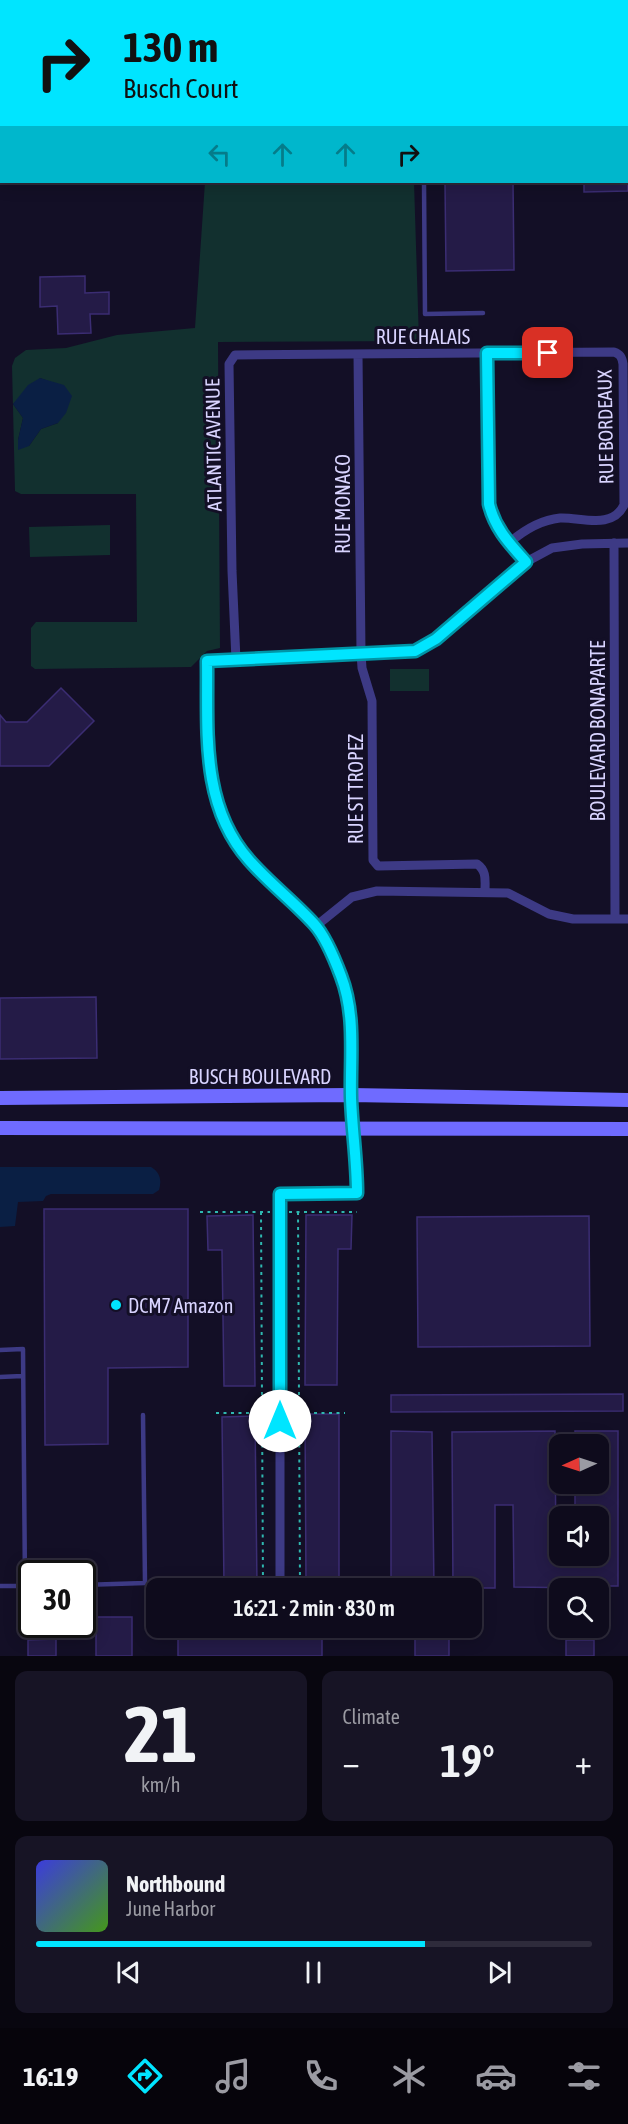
<!DOCTYPE html>
<html lang="en">
<head>
<meta charset="utf-8">
<style>
  body { margin:0; font-family:"Asap Condensed",sans-serif; background:#171425; color:#f1f3f6; height:100vh; display:flex; flex-direction:column; font-size:22px; white-space:nowrap }
  * { box-sizing:border-box; margin:0 }
  p { font-size:20px; color:#9b9ba3 }
  .icon { flex:none; width:33px; height:33px; fill:none; stroke:currentColor; stroke-width:2; stroke-linecap:round; stroke-linejoin:round }
  .map { position:relative; height:1656px; overflow:hidden }
  .drawer { display:flex; flex-direction:column; gap:15px; padding:15px; background:#08060f; flex:1 }
  .drawer>* { flex:none }
  .top-card { position:absolute; left:0px; top:0px; width:628px; height:183px; box-shadow:0 3px 15px #0003,0 0 0 2px #2e2b3b; background:#00e5ff; color:#111; overflow:hidden }
  .needle { width:39px; rotate:267deg }
  .fabs { position:absolute; left:549px; top:1434px; display:grid; gap:12px }
  .fabs a { display:grid; place-items:center; width:60px; height:60px; border-radius:12px; background:#0e0b1c; box-shadow:0 3px 15px #0003,0 0 0 2px #2e2b3b; font-size:30px }
  .speed { position:absolute; left:18px; top:1560px; display:flex; gap:12px; font-size:30px; font-weight:700; text-align:center }
  .speed>* { display:grid; place-content:center; width:78px; height:78px; border-radius:50%; background:#0e0b1c; box-shadow:0 3px 15px #0003,0 0 0 2px #2e2b3b; line-height:1 }
  .speed .limit { border:3px solid #111; border-radius:9px; background:#fff; color:#111 }
  .pin { position:absolute; display:grid; place-items:center; width:51px; height:51px; color:#fff; margin:-26px; border-radius:12px; box-shadow:0 3px 9px #0006 }
  .me { position:absolute; width:66px; margin:-33px; rotate:0deg; stroke-linejoin:round; filter:drop-shadow(0 0 4px #0008) }
  .turn { display:flex; align-items:center; gap:21px; height:126px; padding:0 24px; font-size:27px }
  .turn .icon { width:78px; height:78px; stroke-width:2.5 }
  .turn b { display:block; font-size:42px; line-height:51px }
  .lanes { display:flex; align-items:center; height:57px; padding:0 24px; background:#0003; justify-content:center; gap:30px; direction:ltr }
  .lanes .off { opacity:.35 }
  .big { font-size:45px; font-weight:600; line-height:1.1 }
  .drawer .widget { flex:1; display:flex; flex-direction:column; justify-content:center; gap:9px; min-width:0; padding:0 21px; border-radius:12px; background:#171425 }
  .drawer .dial { align-items:center; gap:0 }
  .dial b { font-size:78px; line-height:1 }
  .song { display:flex; align-items:center; gap:18px }
  .cover { width:72px; height:72px; border-radius:9px; background:linear-gradient(135deg,hsl(240 70% 55%),hsl(100 70% 35%)) }
  .played { height:6px; border-radius:3px; background:linear-gradient(90deg,#00e5ff 70%,#2e2b3b 70%) }
  .keys { display:flex; justify-content:space-around; direction:ltr }
  .heat { display:flex; justify-content:space-between; align-items:center; font-size:33px; direction:ltr }
  .drawer .tiles { flex:1; display:grid; gap:15px; grid-template-columns:1fr 1fr }
  .widget:last-child { grid-column:span 2 }
  .trip { position:absolute; left:146px; top:1578px; width:336px; height:60px; border-radius:12px; background:#0e0b1c; box-shadow:0 3px 15px #0003,0 0 0 2px #2e2b3b; font-weight:600; line-height:60px; text-align:center }
  .menu { display:flex; height:96px; justify-content:space-around; align-items:center; background:#06040b; color:#9b9ba3 }
  .menu .icon { width:42px; height:42px }
  .menu .selected { color:#00e5ff }
  .menu b { font-size:27px; color:#f1f3f6 }
  .map>svg:first-child { display:block }
  .green { fill:#12302f; fill-rule:evenodd }
  .water { fill:#0a1f44 }
  .building { fill:#241b47; stroke:#3b2d73; stroke-width:1.5 }
  .lines { fill:none; stroke-linecap:round; stroke-linejoin:round }
  .path { stroke:#2fb8b0; stroke-width:2; stroke-dasharray:3 4.5; stroke-linecap:butt }
  .lane { stroke:#3d3a85; stroke-width:4.5 }
  .street { stroke:#3d3a85; stroke-width:9 }
  .secondary { stroke:#6f6bff; stroke-width:14 }
  .highway { stroke:#ff4fa3; stroke-width:16 }
  .route-casing { stroke:#0095a6; stroke-width:15 }
  .route { stroke:#00e5ff; stroke-width:10 }
  .poi-dot { fill:#00e5ff; stroke:#130f26; stroke-width:2 }
  .labels { text-anchor:middle; dominant-baseline:central; stroke-width:6; stroke-linejoin:round; paint-order:stroke }
  .street-label { font-size:20px; fill:#d9d4ff; stroke:#130f26 }
  .poi-label { font-size:20px; fill:#d9d4ff; stroke:#130f26; text-anchor:start }
</style>
</head>
<body>
<div class="map">
<svg width="628" height="1656" viewBox="0 0 628 1656">
  <rect width="100%" height="100%" fill="#130f26"/>
  <path class="green" d="M0,0h355l9,1 -362,1 -1,77z
    M205,182h209l5,159 -201,1 2,306 -13,3 -16,16 -156,2 -4,-3v-38l5,-6h101l-1,-128h-115l-6,-3 -3,-125 3,-8 11,-8 40,-2 51,-13 78,-7zM40,378l11,4 7,41 -17,6 -12,17 -11,-6 5,-22 -10,-14z
    M110,525v30l-80,2 -1,-30z
    M390,669h39v22h-39z"/>
  <path class="water" d="M40,378l24,7 8,11 -6,17 -8,10 -17,6 -12,17 -11,4v-10l5,-22 -10,-14 15,-19z
    M0,1167h151c9,5 11,13 8,23l-6,4h-102l-5,2 -3,5 -25,1 -3,24 -15,1z"/>
  <path class="building" d="M445,182h68l1,88 -68,1z
    M584,182h44v9l-44,1z
    M85,276v17l24,-1v22h-19l1,19 -33,1 -1,-28 -17,1v-30z
    M61,688l33,33 -45,45h-49v-51l6,7h21z
    M96,997l1,61 -97,1v-61z
    M44,1209h144v158l-80,1v76l-63,1z
    M253,1215l2,171h-31l-2,-136h-14l-1,-34z
    M306,1215h46l-1,34h-13l-1,136h-32z
    M589,1216l1,130 -172,1 -1,-130z
    M623,1394v17l-232,1v-17z
    M305,1414h34v171h-33z
    M255,1416l2,170h-33l-2,-169z
    M391,1431l41,1 2,156h-43z
    M555,1431l1,125h47v-40h-28v-32h28v-40h-28v-13h43v155h-29v2l-75,-1 -1,-82h-18v83h-42l-1,-156z
    M82,1617h50v39h-36v-24h-14z
    M178,1628h144v28h-144z
    M415,1628h34v28h-34z
    M56,1639v17h-28v-16z
    M566,1640h28v16h-28z"/>
  <g class="lines">
    <path class="path" d="M200,1212h70
      M261,1212l2,376
      M289,1212h68
      M298,1212l2,376
      M216,1413h46
      M299,1413h46"/>
    <path class="lane" d="M424,182l1,132 58,-1
      M0,1350l23,-1 2,237
      M0,1377l22,-1
      M82,1585l63,-2 -2,-168
      M0,1586h32"/>
    <path class="street" d="M627,89h1
      M487,353l2,151c6,25 21,40 37,58
      M358,354l3,299 1,15 10,33 1,159 5,6 99,-2c10,7 8,16 8,27
      M614,543l1,376
      M236,660l-4,-89 -3,-207 6,-9 379,-3c6,2 8,5 9,12l1,141c-12,25 -43,12 -64,13 -20,2 -36,12 -51,25
      M316,926l36,-29 25,-6 131,2 41,21 24,5h55
      M280,1588v-394l77,-1 -5,-63v-98l-4,-31 -6,-25 -26,-50 -67,-66 -15,-19 -12,-23 -8,-24 -4,-18 -3,-115 208,-10 15,-7 96,-82 26,-14 30,-4 46,-1"/>
    <path class="secondary" d="M0,1098l351,-3 277,5
      M0,1128l628,1"/>
    <path class="highway" d="M565,0l10,2
      M627,10h1"/>
  </g>
  <g class="lines">
    <g class="route-casing">
      <path id="route" d="M280,1421v-227l77,-1c0,-32 -5,-64 -6,-95 -1,-41 5,-83 -10,-122 -6,-16 -15,-39 -27,-52 -20,-22 -45,-41 -65,-64 -49,-55 -41,-130 -42,-199l208,-10 21,-12 90,-77c-16,-18 -31,-33 -37,-58l-2,-151h61"/>
    </g>
    <use href="#route" class="route"/>
  </g>
  <circle class="poi-dot" cx="116" cy="1305" r="6"/>
  <g class="labels">
    <g class="street-label">
      <text x="423" y="336">RUE CHALAIS</text>
      <text transform="translate(605 427) rotate(-91)">RUE BORDEAUX</text>
      <text transform="translate(213 445) rotate(-91)">ATLANTIC AVENUE</text>
      <text transform="translate(342 504) rotate(-90)">RUE MONACO</text>
      <text transform="translate(597 731) rotate(-90)">BOULEVARD BONAPARTE</text>
      <text transform="translate(355 789) rotate(-90)">RUE ST TROPEZ</text>
      <text x="260" y="1076">BUSCH BOULEVARD</text>
    </g>
    <g class="poi-label">
      <text x="128" y="1305">DCM7 Amazon</text>
    </g>
  </g>
</svg>
<div class="fabs">
<a><svg class="needle" viewBox="-14 -14 28 28"><path d="M0-13l5 13h-10z" fill="#e53935"/><path d="M0 13l5-13h-10z" fill="#9b9ba3"/></svg></a>
<a><svg class="icon" aria-label="sound" viewBox="0 0 24 24"><path d="M4 9h4l5-4v14l-5-4H4zM17 9q2 3 0 6"/></svg></a>
<a><svg class="icon" aria-label="search" viewBox="0 0 24 24"><circle cx="10" cy="10" r="6"/><path d="M15 15l6 6"/></svg></a>
</div>
<div class="speed"><div class="limit">30</div></div>
<div class="pin" style="left:548px;top:353px;background:#d93025"><svg class="icon" aria-label="arrive" viewBox="0 0 24 24"><path d="M6 21V4h12l-3 4 3 4H6"/></svg></div>
<svg class="me" style="left:280px;top:1421px" viewBox="-20 -20 40 40"><circle r="19" fill="#fff"/><path d="M0-13L10 11 0 6-10 11z" fill="#00e5ff"/></svg>
<div class="trip">16:21 · 2 min · 830 m</div>
<div class="top-card">
<div class="turn"><svg class="icon" aria-label="right" viewBox="0 0 24 24"><path d="M7 20v-9h11M14 6l5 5-5 5"/></svg><div><b>130 m</b>Busch Court</div></div>
<div class="lanes"><svg class="icon off" aria-label="left" viewBox="0 0 24 24"><path d="M17 20v-9H6M10 6l-5 5 5 5"/></svg><svg class="icon off" aria-label="ahead" viewBox="0 0 24 24"><path d="M12 20V5M6 11l6-6 6 6"/></svg><svg class="icon off" aria-label="ahead" viewBox="0 0 24 24"><path d="M12 20V5M6 11l6-6 6 6"/></svg><svg class="icon" aria-label="right" viewBox="0 0 24 24"><path d="M7 20v-9h11M14 6l5 5-5 5"/></svg></div>
</div>
</div>
<section class="drawer">
<div class="tiles">
<div class="widget dial"><b>21</b><p>km/h</p></div>
<div class="widget"><p>Climate</p>
<div class="heat"><a>−</a><b class="big">19°</b><a>+</a></div>
</div>
<div class="widget">
<div class="song"><i class="cover"></i><div><b>Northbound</b><p>June Harbor</p></div></div>
<div class="played"></div>
<div class="keys"><svg class="icon" aria-label="previous" viewBox="0 0 24 24"><path d="M18 5L8 12l10 7zM5 5v14"/></svg><svg class="icon" aria-label="pause" viewBox="0 0 24 24"><path d="M8 5v14M16 5v14"/></svg><svg class="icon" aria-label="next" viewBox="0 0 24 24"><path d="M6 5l10 7-10 7zM19 5v14"/></svg></div>
</div>
</div>
</section>
<nav class="menu">
<b>16:19</b>
<svg class="icon selected" aria-label="directions" viewBox="0 0 24 24"><path d="M12 3l9 9-9 9-9-9zM9 14v-3h6M13 9l2 2-2 2"/></svg>
<svg class="icon" aria-label="music" viewBox="0 0 24 24"><path d="M9 18V5l10-2v13"/><circle cx="6" cy="18" r="3"/><circle cx="16" cy="16" r="3"/></svg>
<svg class="icon" aria-label="phone" viewBox="0 0 24 24"><path d="M5 4h4l2 5-3 2q2 4 5 5l2-3 5 2v4C11 20 4 13 5 4z"/></svg>
<svg class="icon" aria-label="climate" viewBox="0 0 24 24"><path d="M12 3v18M4 7l16 10M4 17L20 7"/></svg>
<svg class="icon" aria-label="car" viewBox="0 0 24 24"><path d="M5 17H2v-5l4-1 3-4h7l3 4 3 1v5h-3M9 17h6M6 11h13"/><circle cx="7" cy="17" r="2"/><circle cx="17" cy="17" r="2"/></svg>
<svg class="icon" aria-label="filters" viewBox="0 0 24 24"><path d="M4 7h16M4 17h16"/><circle cx="9" cy="7" r="2"/><circle cx="15" cy="17" r="2"/></svg>
</nav>
</body>
</html>
